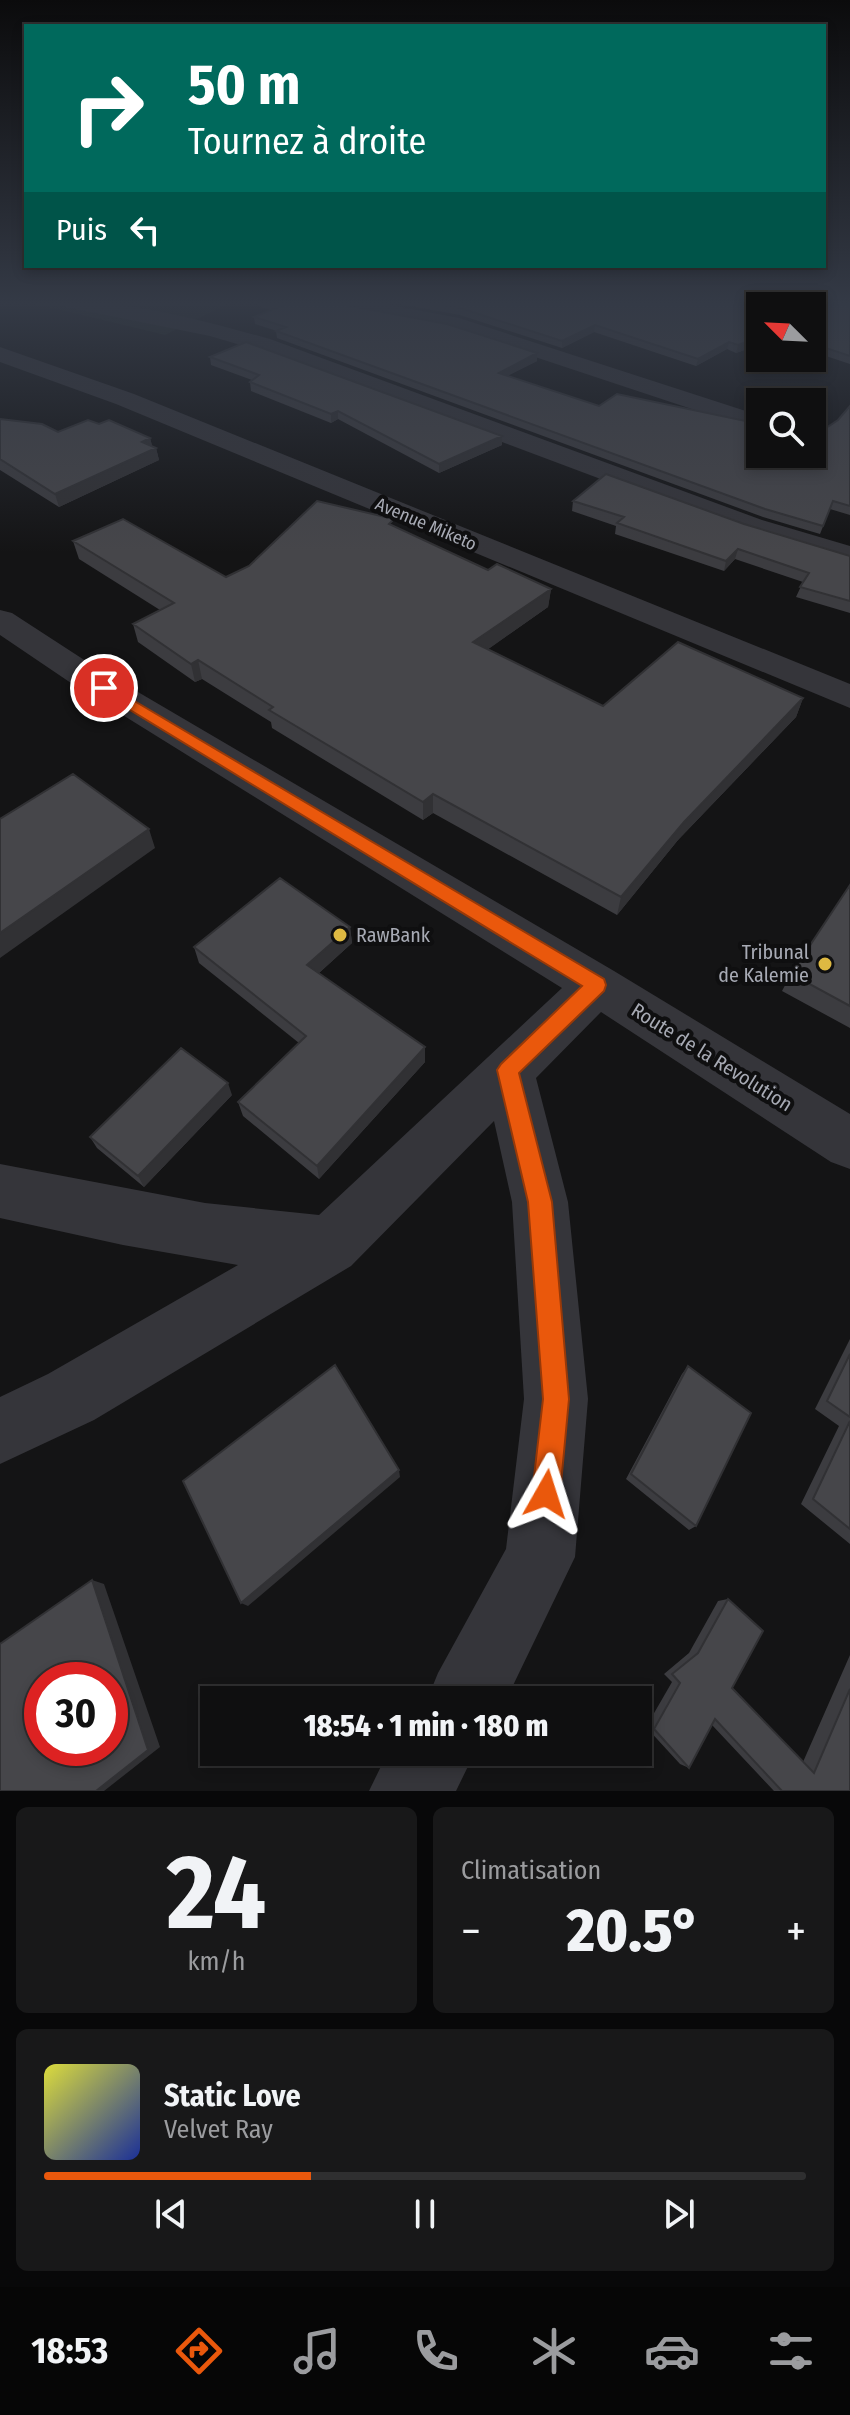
<!DOCTYPE html>
<html lang="fr">
<head>
<meta charset="utf-8">
<style>
  body { margin:0; font-family:"Fira Sans Condensed",sans-serif; background:#181819; color:#f1f3f6; height:100vh; display:flex; flex-direction:column; font-size:30px; white-space:nowrap }
  * { box-sizing:border-box; margin:0 }
  p { font-size:26px; color:#9b9c9f }
  .icon { flex:none; width:44px; height:44px; fill:none; stroke:currentColor; stroke-width:2; stroke-linecap:round; stroke-linejoin:round }
  .map { position:relative; height:1791px; overflow:hidden }
  .drawer { display:flex; flex-direction:column; gap:16px; padding:16px; background:#080809; flex:1 }
  .drawer>* { flex:none }
  .top-card { position:absolute; left:24px; top:24px; width:802px; height:244px; border-radius:0px; box-shadow:0 4px 12px #0003,0 0 0 2px #2f2f30; background:#00695c; color:#fff; overflow:hidden }
  .needle { width:52px; rotate:294deg }
  .fabs { position:absolute; left:746px; top:292px; display:grid; gap:16px }
  .fabs a { display:grid; place-items:center; width:80px; height:80px; border-radius:0px; background:#0f0f10; box-shadow:0 4px 12px #0003,0 0 0 2px #2f2f30; font-size:40px }
  .speed { position:absolute; left:24px; top:1662px; display:flex; gap:16px; font-size:40px; font-weight:700; text-align:center }
  .speed>* { display:grid; place-content:center; width:104px; height:104px; border-radius:50%; background:#0f0f10; box-shadow:0 4px 12px #0003,0 0 0 2px #2f2f30; line-height:1 }
  .speed .limit { border:12px solid #d22; background:#fff; color:#111 }
  .pin { position:absolute; display:grid; place-items:center; width:68px; height:68px; color:#fff; margin:-34px; border:4px solid #fff; border-radius:50%; box-shadow:0 2px 8px #0007 }
  .me { position:absolute; width:88px; margin:-44px; rotate:6deg; stroke-linejoin:round; filter:drop-shadow(0 0 6px #0008) }
  .turn { display:flex; align-items:center; gap:28px; height:168px; padding:0 32px; font-size:36px }
  .turn .icon { width:104px; height:104px; stroke-width:2.5 }
  .turn b { display:block; font-size:56px; line-height:68px }
  .then { display:flex; align-items:center; height:76px; padding:0 32px; background:#0003; gap:16px; font-size:30px }
  .big { font-size:60px; font-weight:800; line-height:1.1 }
  .drawer .tile { flex:1; display:flex; flex-direction:column; justify-content:center; gap:12px; min-width:0; padding:0 28px; border-radius:12px; background:#181819 }
  .drawer .dial { align-items:center; gap:0 }
  .dial b { font-size:104px; line-height:1 }
  .song { display:flex; align-items:center; gap:24px }
  .cover { width:96px; height:96px; border-radius:12px; background:linear-gradient(135deg,hsl(60 70% 55%),hsl(230 70% 35%)) }
  .played { height:8px; border-radius:4px; background:linear-gradient(90deg,#ea580c 35%,#2f2f30 35%) }
  .keys { display:flex; justify-content:space-around; direction:ltr }
  .heat { display:flex; justify-content:space-between; align-items:center; font-size:44px; direction:ltr }
  .drawer .tiles { flex:1; display:grid; gap:16px; grid-template-columns:1fr 1fr }
  .tile:last-child { grid-column:span 2 }
  .trip { position:absolute; left:200px; top:1686px; width:452px; height:80px; border-radius:0px; background:#0f0f10; box-shadow:0 4px 12px #0003,0 0 0 2px #2f2f30; font-weight:800; line-height:80px; text-align:center }
  .tabs { display:flex; height:128px; justify-content:space-around; align-items:center; background:#060606; color:#9b9c9f }
  .tabs .icon { width:56px; height:56px }
  .tabs .current { color:#ea580c }
  .tabs b { font-size:36px; color:#f1f3f6 }
  .map>svg:first-child { display:block }
  .green { fill:#202722 }
  .lines { fill:none; stroke-linecap:round; stroke-linejoin:round }
  .street { fill:#35353a; fill-rule:evenodd }
  .wall { fill:#3c3c40 }
  .shaded-wall { fill:#313134 }
  .building { fill:#46464a; stroke:#313134; stroke-width:2; fill-rule:evenodd }
  .route { fill:#ea580c; stroke:#983908; stroke-width:2 }
  .poi-dot { fill:#deb942; stroke:#0f0f10; stroke-width:3 }
  .labels { text-anchor:middle; dominant-baseline:central; stroke-width:8; stroke-linejoin:round; paint-order:stroke }
  .far-street-label { font-size:18px; fill:#a7aab4; stroke:#0f0f10 }
  .poi-label { font-size:20px; fill:#a7aab4; stroke:#0f0f10; text-anchor:start }
  .street-label { font-size:20px; fill:#a7aab4; stroke:#0f0f10 }
</style>
</head>
<body>
<div class="map">
<svg width="850" height="1791" viewBox="0 0 850 1791">
  <rect width="100%" height="100%" fill="#141415"/>
  <path class="green" d="M24,301h209l-68,34z"/>
  <g class="lines">
    <path class="street" d="M56,301c72,-1 145,19 214,38l492,181 88,26v19l-108,-33 -488,-183 -44,-13 -144,-29z
      M326,301h43l90,17 296,96 3,5 -3,5h-18l-289,-96 -112,-21z
      M0,347l134,47 716,290v24l-734,-304 -116,-42z
      M0,610l12,3 80,52 522,306 236,143v55l-19,-7 -230,-150 -65,66 32,124 20,197 -13,158 -69,143h-79l11,-27 68,-124 18,-150 -12,-197 -18,-81 -143,145 -257,154 -94,44v-67l48,-23 190,-109 -115,-20 -123,-27v-54l205,39 114,12 243,-227 -494,-307 -68,-46z
      M388,1752h87l-19,39h-87z"/>
  </g>
  <path class="wall" d="M260,301l75,2 202,50v8l-30,15 92,30 215,30 24,-16 12,-14v109l-20,-6 -10,25 -57,-17 -486,-179 -1,-7h1l-22,-7 -1,-7 17,-7 -10,-3z
    M384,301h466v63l-33,-11 -5,3v-50h-52v45l-10,-3 -14,5 -9,-4 -31,17 -102,-34 -32,16 -102,-33z
    M210,357l292,79v9l-63,28 -101,-54 -7,4 -80,-32 -1,-9 2,-2 -41,-15z
    M782,358h26l-10,5z
    M0,419l58,13 41,-8 51,14 2,8 4,2 3,12 -100,47 -59,-37z
    M573,501l171,23 106,32v57l-54,-16 7,-15 -68,-23 -11,12 -109,-37 1,-8 -44,-15z
    M394,526l94,44 63,19 -3,18 -60,42 115,57 200,-8 -7,19 -118,123 -61,75 -184,-102 -10,7 -151,-92 -1,-6 -69,-43 -7,3 -57,-40 -5,-18 27,-14 -81,-51 -6,-18 153,36z
    M850,885v143l-68,-37 9,-17z
    M350,927l2,16 -33,30 106,89 -106,117 -76,-63 -5,-14 61,-59 -100,-80 -5,-16z
    M232,1095l-88,92 -47,-39 -7,-11z
    M850,1339v205l-49,-40 38,-78 -24,-17z
    M688,1366l8,160 -7,4 -63,-51 56,-105z
    M728,1599l4,89 71,74 47,-107v136h-76l-62,-66 -23,43 -9,-4 -34,-37 26,-45 -8,-8 25,-21 29,-52z"/>
  <path class="shaded-wall" d="M595,325l-1,7 -32,16v-7z
    M752,340l-2,8 -14,5 2,-8z
    M729,342l-2,7 -31,17 2,-7z
    M820,346l-3,7 -5,3v-6z
    M537,353v8l-38,19v-7z
    M799,358h9l-10,5z
    M338,411v8l-7,4v-9z
    M502,436v9l-63,28v-9z
    M150,438l3,11 3,-1 3,12 -100,47 -4,-13 87,-52z
    M738,549l-3,10 -11,12 2,-10z
    M551,589l-3,18 -75,53v-18z
    M198,660l4,19 -7,3 -4,-18z
    M803,698l-7,19 -118,123 -61,75 4,-18 63,-75z
    M433,794v19l-10,7v-18z
    M149,829l6,19 -155,110v-25z
    M350,927l2,16 -42,38 -3,-16z
    M425,1047v15l-106,117 -2,-13z
    M228,1083l4,12 -88,92 -6,-11z
    M399,1470l1,7 -152,129 -7,-3z
    M92,1580l12,4 56,163 -56,44h-8z"/>
  <path class="building" d="M262,301h70l3,2 112,21 90,29 -38,20 100,33 18,-12 143,30v30h52v-18h2l24,-16 12,-14v100l-17,-5 -10,25 -58,-17 -489,-178 10,-4 -32,-10 27,-11z
    M420,301h430v55l-30,-10 -8,4v-44h-52v37l-8,-3 -14,5 -9,-3 -31,17 -103,-34 -33,16 -102,-33z
    M246,342l256,94 -63,28 -101,-53 -7,3 -81,-32 9,-7 -49,-18z
    M0,419l42,5 16,8 30,-12 11,4 10,-4 41,18 -8,4 14,6 -101,46 -55,-35z
    M606,474l138,50 106,32v45l-50,-14 9,-14 -71,-24 -12,12 -109,-38 7,-6 -51,-16z
    M317,501l77,18 -5,5 99,46 9,-6 54,25 -78,53 130,64 75,-64 125,56 -119,124 -63,75 -188,-103 -10,8 -154,-92 4,-3 -75,-47 -7,4 -58,-40 41,-21 -101,-62 50,-22 103,58 23,-11z
    M73,774l76,55 -149,104v-114z
    M280,878l70,49 -43,38 118,82 -108,119 -79,-64 68,-66 -112,-89z
    M850,885v121l-59,-32z
    M181,1048l47,35 -90,93 -48,-39z
    M850,1354v63l-23,-16z
    M335,1365l64,105 -158,133 -58,-122z
    M688,1366l63,47 -55,113 -65,-52z
    M850,1421v108l-37,-30z
    M92,1580l56,170 -52,41h-96v-147zM42,1680h68v68h-68z
    M728,1599l35,32 -31,57 82,85 36,-84v102h-68l-67,-72 -26,49 -35,-39 26,-46 -8,-9 26,-21z"/>
  <linearGradient id="sky" x2="0" y2="1"><stop stop-color="#0b0b0c"/><stop offset="0.55" stop-color="#343a46"/><stop offset="1" stop-color="#343a46" stop-opacity="0"/></linearGradient>
  <rect width="850" height="552" fill="url(#sky)"/>
  <path class="route" d="M104,683l500,296 2,6 -2,6 -85,82 33,129 17,197 -9,95 -4,10 -10,4 -10,-4 -4,-10 11,-95 -15,-197 -31,-132 4,-6 81,-78 -483,-295 -2,-3z"/>
  <g class="poi-dot">
    <circle cx="340" cy="935" r="8"/>
    <circle cx="825" cy="964" r="8"/>
  </g>
  <g class="labels">
    <g class="far-street-label">
      <text transform="translate(426 524) rotate(23)">Avenue Miketo</text>
    </g>
    <g class="poi-label">
      <text x="356" y="935">RawBank</text>
      <text x="809" y="952" text-anchor="end">Tribunal<tspan x="809" dy="23">de Kalemie</tspan></text>
    </g>
    <g class="street-label">
      <text transform="translate(712 1057) rotate(32)">Route de la Revolution</text>
    </g>
  </g>
</svg>
<div class="fabs">
<a><svg class="needle" viewBox="-14 -14 28 28"><path d="M0-13l5 13h-10z" fill="#e53935"/><path d="M0 13l5-13h-10z" fill="#9b9c9f"/></svg></a>
<a><svg class="icon" aria-label="search" viewBox="0 0 24 24"><circle cx="10" cy="10" r="6"/><path d="M15 15l6 6"/></svg></a>
</div>
<div class="speed"><div class="limit">30</div></div>
<div class="pin" style="left:104px;top:688px;background:#d93025"><svg class="icon" aria-label="arrive" viewBox="0 0 24 24"><path d="M6 21V4h12l-3 4 3 4H6"/></svg></div>
<svg class="me" style="left:546px;top:1494px" viewBox="-20 -20 40 40"><path d="M0-17L14 15 0 8-14 15z" fill="#ea580c" stroke="#fff" stroke-width="4"/></svg>
<div class="trip">18:54 · 1 min · 180 m</div>
<div class="top-card">
<div class="turn"><svg class="icon" aria-label="right" viewBox="0 0 24 24"><path d="M7 20v-9h11M14 6l5 5-5 5"/></svg><div><b>50 m</b>Tournez à droite</div></div>
<div class="then">Puis<svg class="icon" aria-label="left" viewBox="0 0 24 24"><path d="M17 20v-9H6M10 6l-5 5 5 5"/></svg></div>
</div>
</div>
<section class="drawer">
<div class="tiles">
<div class="tile dial"><b>24</b><p>km/h</p></div>
<div class="tile"><p>Climatisation</p>
<div class="heat"><a>−</a><b class="big">20.5°</b><a>+</a></div>
</div>
<div class="tile">
<div class="song"><i class="cover"></i><div><b>Static Love</b><p>Velvet Ray</p></div></div>
<div class="played"></div>
<div class="keys"><svg class="icon" aria-label="previous" viewBox="0 0 24 24"><path d="M18 5L8 12l10 7zM5 5v14"/></svg><svg class="icon" aria-label="pause" viewBox="0 0 24 24"><path d="M8 5v14M16 5v14"/></svg><svg class="icon" aria-label="next" viewBox="0 0 24 24"><path d="M6 5l10 7-10 7zM19 5v14"/></svg></div>
</div>
</div>
</section>
<nav class="tabs">
<b>18:53</b>
<svg class="icon current" aria-label="directions" viewBox="0 0 24 24"><path d="M12 3l9 9-9 9-9-9zM9 14v-3h6M13 9l2 2-2 2"/></svg>
<svg class="icon" aria-label="music" viewBox="0 0 24 24"><path d="M9 18V5l10-2v13"/><circle cx="6" cy="18" r="3"/><circle cx="16" cy="16" r="3"/></svg>
<svg class="icon" aria-label="phone" viewBox="0 0 24 24"><path d="M5 4h4l2 5-3 2q2 4 5 5l2-3 5 2v4C11 20 4 13 5 4z"/></svg>
<svg class="icon" aria-label="climate" viewBox="0 0 24 24"><path d="M12 3v18M4 7l16 10M4 17L20 7"/></svg>
<svg class="icon" aria-label="car" viewBox="0 0 24 24"><path d="M5 17H2v-5l4-1 3-4h7l3 4 3 1v5h-3M9 17h6M6 11h13"/><circle cx="7" cy="17" r="2"/><circle cx="17" cy="17" r="2"/></svg>
<svg class="icon" aria-label="filters" viewBox="0 0 24 24"><path d="M4 7h16M4 17h16"/><circle cx="9" cy="7" r="2"/><circle cx="15" cy="17" r="2"/></svg>
</nav>
</body>
</html>
